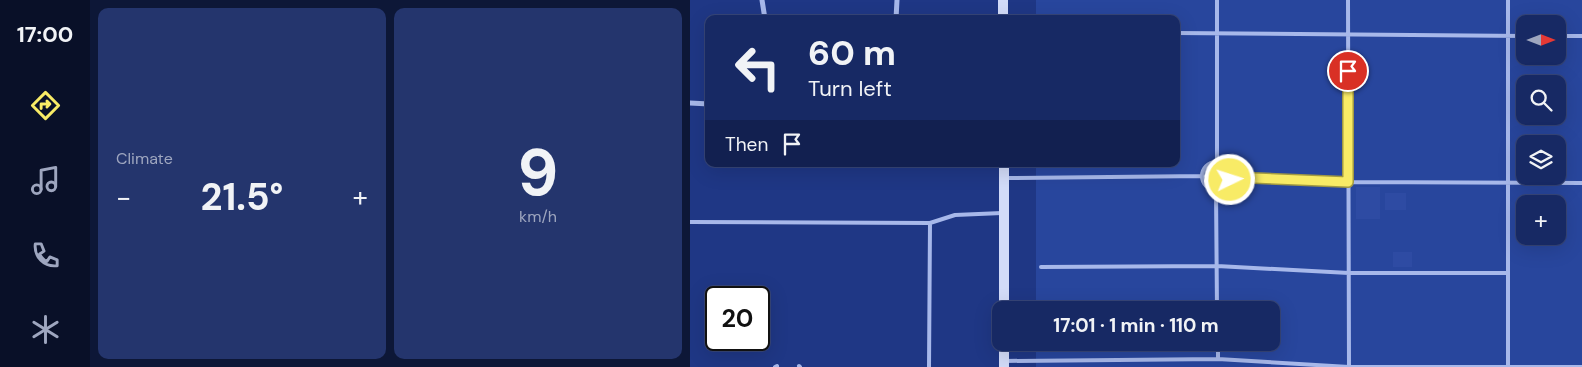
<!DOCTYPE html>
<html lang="en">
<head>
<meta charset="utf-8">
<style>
  body { margin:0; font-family:"DM Sans",sans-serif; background:#24356d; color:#f1f3f6; height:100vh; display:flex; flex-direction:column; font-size:19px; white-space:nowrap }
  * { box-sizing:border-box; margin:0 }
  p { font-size:16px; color:#9ea6bf }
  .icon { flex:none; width:28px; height:28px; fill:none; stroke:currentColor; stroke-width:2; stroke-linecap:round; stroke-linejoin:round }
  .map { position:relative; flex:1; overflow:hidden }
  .side { display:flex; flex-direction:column; gap:8px; padding:8px; background:#0d1737; width:600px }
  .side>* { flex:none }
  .banner { position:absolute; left:15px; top:15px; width:475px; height:152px; border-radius:10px; box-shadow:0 5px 20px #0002,0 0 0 1px #364578; background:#172964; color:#f1f3f6; overflow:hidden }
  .needle { width:32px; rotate:90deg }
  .buttons { position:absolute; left:826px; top:15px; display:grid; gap:10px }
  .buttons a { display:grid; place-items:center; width:50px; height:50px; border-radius:10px; background:#172964; box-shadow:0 5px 20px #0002,0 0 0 1px #364578; font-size:25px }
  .speed { position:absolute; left:15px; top:286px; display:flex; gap:10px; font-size:25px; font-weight:700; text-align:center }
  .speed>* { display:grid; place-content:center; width:65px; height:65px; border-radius:50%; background:#172964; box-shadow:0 5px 20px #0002,0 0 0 1px #364578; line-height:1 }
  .speed .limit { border:2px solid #111; border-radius:8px; background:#fff; color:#111 }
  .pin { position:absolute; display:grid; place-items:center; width:42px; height:42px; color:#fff; margin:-21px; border:2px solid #fff; border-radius:50%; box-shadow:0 1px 5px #0007 }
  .me { position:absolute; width:55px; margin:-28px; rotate:86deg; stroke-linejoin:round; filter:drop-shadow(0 0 4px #0008) }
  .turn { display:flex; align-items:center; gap:18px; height:105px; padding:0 20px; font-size:22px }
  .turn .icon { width:65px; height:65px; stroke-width:2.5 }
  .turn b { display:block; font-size:35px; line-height:42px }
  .then { display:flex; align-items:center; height:48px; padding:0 20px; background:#0003; gap:10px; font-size:19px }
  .big { font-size:38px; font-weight:700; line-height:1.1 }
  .side .tile { flex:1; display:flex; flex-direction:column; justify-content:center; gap:8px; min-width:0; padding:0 18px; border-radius:10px; background:#24356d }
  .side .dial { align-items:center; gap:0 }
  .dial b { font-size:65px; line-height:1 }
  .heat { display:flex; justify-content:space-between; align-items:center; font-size:28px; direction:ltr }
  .side .tiles { flex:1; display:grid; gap:8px; grid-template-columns:repeat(2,1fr) }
  .trip { position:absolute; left:302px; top:301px; width:288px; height:50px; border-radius:10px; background:#172964; box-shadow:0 5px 20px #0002,0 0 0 1px #364578; font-weight:700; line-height:50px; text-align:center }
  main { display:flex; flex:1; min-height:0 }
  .tabs { display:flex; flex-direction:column; width:90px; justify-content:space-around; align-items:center; background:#091028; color:#9ea6bf }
  .tabs .icon { width:35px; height:35px }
  .tabs .selected { color:#f8eb66 }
  .tabs b { font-size:22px; color:#f1f3f6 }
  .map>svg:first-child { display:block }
  .green { fill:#28469d; fill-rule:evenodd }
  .building { fill:#2e4ba3 }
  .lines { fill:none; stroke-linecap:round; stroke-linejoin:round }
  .service { stroke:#a7b8ea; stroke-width:4 }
  .minor { stroke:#a7b8ea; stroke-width:5 }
  .secondary { stroke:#d2dbf8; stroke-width:10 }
  .route-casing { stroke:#a19942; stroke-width:12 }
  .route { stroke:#f8eb66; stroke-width:9 }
</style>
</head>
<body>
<main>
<nav class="tabs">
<b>17:00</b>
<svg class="icon selected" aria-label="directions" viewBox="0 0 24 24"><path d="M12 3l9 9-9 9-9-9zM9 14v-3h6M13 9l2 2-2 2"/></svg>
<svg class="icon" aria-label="music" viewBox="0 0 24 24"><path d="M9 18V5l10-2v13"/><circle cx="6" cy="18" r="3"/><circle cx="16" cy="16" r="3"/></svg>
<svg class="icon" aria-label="phone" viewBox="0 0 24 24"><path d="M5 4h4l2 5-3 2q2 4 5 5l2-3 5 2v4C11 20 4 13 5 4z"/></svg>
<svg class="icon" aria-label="climate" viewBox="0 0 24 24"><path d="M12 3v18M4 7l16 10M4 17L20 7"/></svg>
</nav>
<section class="side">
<div class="tiles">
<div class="tile"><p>Climate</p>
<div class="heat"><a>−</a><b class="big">21.5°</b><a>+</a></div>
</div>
<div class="tile dial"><b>9</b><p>km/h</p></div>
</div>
</section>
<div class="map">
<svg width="892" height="367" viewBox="0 0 892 367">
  <rect width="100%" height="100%" fill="#1f3785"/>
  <path class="green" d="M346,0h546v367h-546v-24l235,-1v-32h-235v-146h140v-145h-140zM835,24h33v32h-33zM835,84h33v32h-33zM835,144h33v32h-33zM835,204h33v32h-33z"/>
  <path class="building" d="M666,187h24v32h-24z
    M695,193h21v17h-21z
    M703,252h19v15h-19z"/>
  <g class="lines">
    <path class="service" d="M527,0v162
      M658,0l1,367
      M486,33l349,3
      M868,36h24
      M512 176a14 14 0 1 1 28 0a14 14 0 1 1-28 0Z
      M540,177l118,5 234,1
      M316,178l197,-2
      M526,190l1,120
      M0,222l240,1 25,-8 47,-2
      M351,267l176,-1 132,7h159
      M528,342v17
      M314,361l214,-2 131,8h233
      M109,366l1,1
      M85,367l2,-1
      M239,367l1,-144
      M818,367v-367"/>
    <path class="minor" d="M72,0l3,19
      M206,19l1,-19
      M0,103l19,1"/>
    <path class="secondary" d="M313,0v19
      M314,164v146
      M314,342v25"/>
  </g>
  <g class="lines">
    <g class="route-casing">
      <path id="route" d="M540,180v-3l118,5v-111"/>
    </g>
    <use href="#route" class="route"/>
  </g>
</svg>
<div class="buttons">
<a><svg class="needle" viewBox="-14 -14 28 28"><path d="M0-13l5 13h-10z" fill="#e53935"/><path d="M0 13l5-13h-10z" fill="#9ea6bf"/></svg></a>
<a><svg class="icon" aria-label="search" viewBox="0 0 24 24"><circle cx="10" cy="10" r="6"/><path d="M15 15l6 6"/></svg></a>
<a><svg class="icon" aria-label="layers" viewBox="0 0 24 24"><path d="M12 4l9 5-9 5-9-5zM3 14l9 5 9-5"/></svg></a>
<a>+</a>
</div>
<div class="speed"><div class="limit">20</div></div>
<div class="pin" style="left:658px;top:71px;background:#d93025"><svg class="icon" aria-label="arrive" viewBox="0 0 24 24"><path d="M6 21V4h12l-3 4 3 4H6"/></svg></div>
<svg class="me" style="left:540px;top:180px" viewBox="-20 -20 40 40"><circle r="17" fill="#f8eb66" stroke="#fff" stroke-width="3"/><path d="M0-11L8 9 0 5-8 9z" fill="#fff"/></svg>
<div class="trip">17:01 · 1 min · 110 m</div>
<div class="banner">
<div class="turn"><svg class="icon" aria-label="left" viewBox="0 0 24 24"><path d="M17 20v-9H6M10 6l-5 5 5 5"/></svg><div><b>60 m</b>Turn left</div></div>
<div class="then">Then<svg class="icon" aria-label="arrive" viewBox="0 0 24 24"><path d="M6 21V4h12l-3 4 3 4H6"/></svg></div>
</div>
</div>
</main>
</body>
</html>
